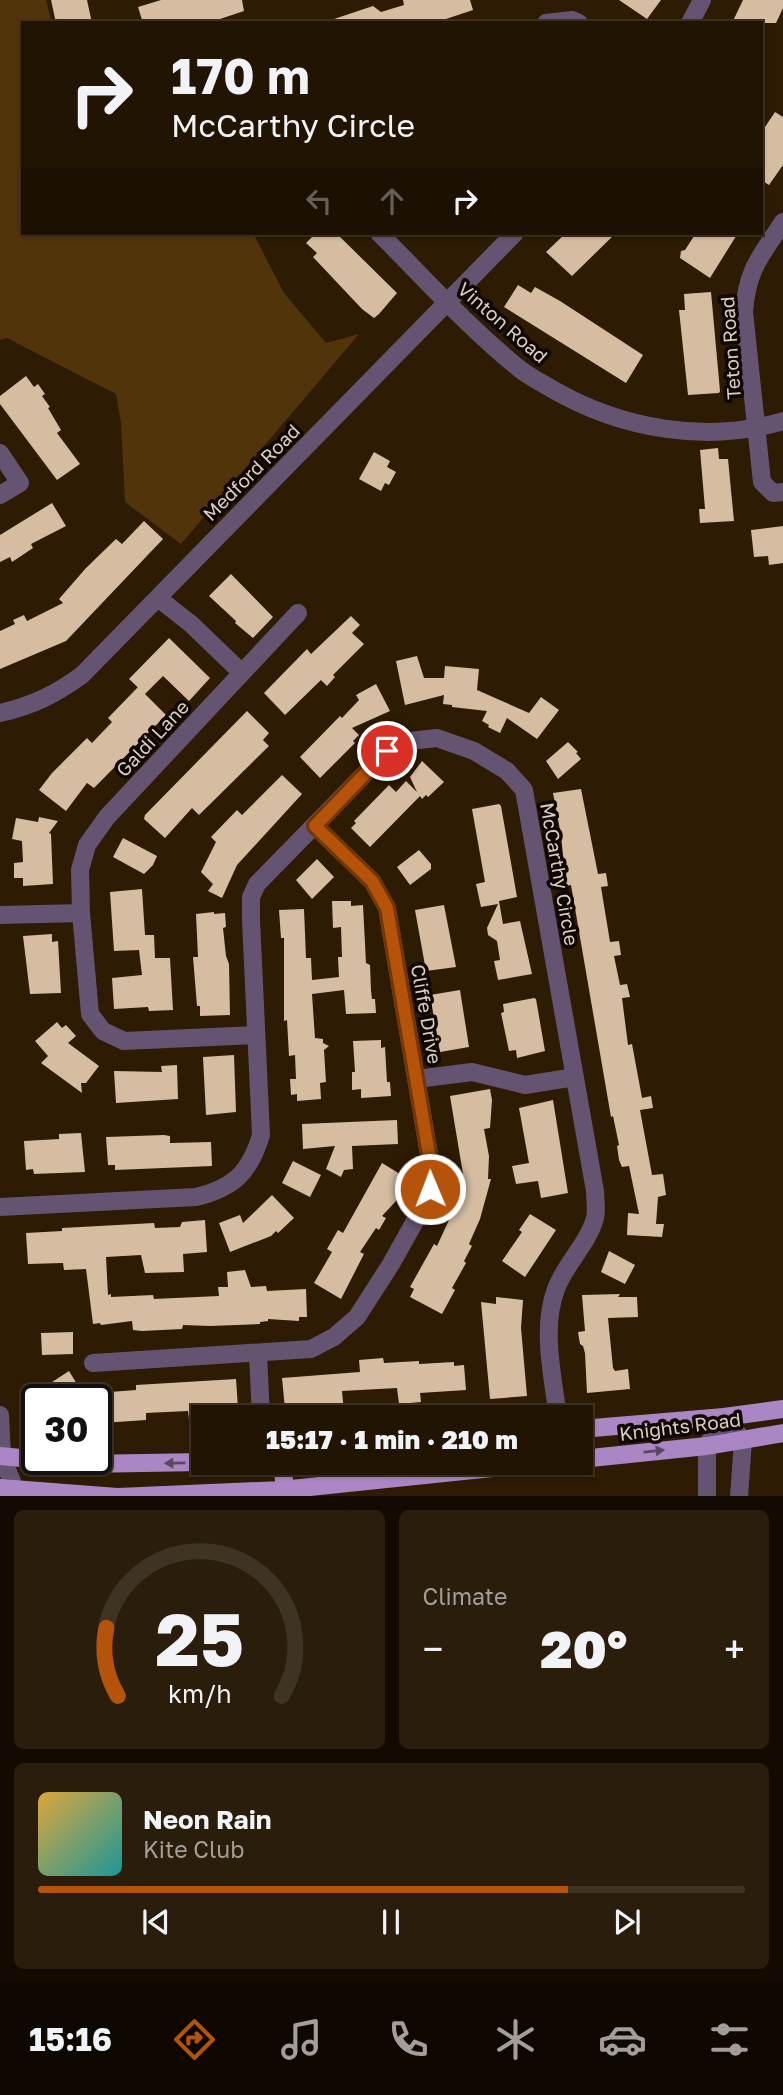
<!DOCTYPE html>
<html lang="en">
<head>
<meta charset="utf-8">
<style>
  body { margin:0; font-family:"Golos Text",sans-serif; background:#2a1d0c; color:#f1f3f6; height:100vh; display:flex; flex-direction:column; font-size:26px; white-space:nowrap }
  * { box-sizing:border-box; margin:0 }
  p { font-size:23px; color:#a29e99 }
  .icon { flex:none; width:38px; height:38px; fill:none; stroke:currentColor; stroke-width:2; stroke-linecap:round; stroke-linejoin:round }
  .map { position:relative; height:1496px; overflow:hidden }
  .side { display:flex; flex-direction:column; gap:14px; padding:14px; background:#130b01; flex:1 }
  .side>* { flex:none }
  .guide { position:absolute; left:21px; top:21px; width:742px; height:214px; border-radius:0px; box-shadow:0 2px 5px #0004,0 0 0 2px #3f3324; background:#221402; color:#f1f3f6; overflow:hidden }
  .speed { position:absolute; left:21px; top:1384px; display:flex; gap:14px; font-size:35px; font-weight:700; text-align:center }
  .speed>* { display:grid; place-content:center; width:91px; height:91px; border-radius:50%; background:#221402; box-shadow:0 2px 5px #0004,0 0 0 2px #3f3324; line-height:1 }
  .speed .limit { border:4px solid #111; border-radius:10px; background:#fff; color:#111 }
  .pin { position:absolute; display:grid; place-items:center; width:60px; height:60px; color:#fff; margin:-30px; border:4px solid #fff; border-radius:50%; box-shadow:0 2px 7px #0007 }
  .me { position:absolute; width:77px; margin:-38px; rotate:359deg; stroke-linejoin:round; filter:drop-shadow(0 0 5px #0008) }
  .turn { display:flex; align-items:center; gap:24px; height:147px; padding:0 35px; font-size:32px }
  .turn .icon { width:91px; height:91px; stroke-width:2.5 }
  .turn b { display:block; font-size:49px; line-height:60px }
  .lanes { display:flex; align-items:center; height:66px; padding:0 35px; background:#0003; justify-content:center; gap:35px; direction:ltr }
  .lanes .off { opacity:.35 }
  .big { font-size:52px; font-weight:800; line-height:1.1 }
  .side .tile { flex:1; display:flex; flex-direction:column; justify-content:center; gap:10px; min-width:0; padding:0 24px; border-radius:10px; background:#2a1d0c }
  .side .dial { align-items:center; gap:0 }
  .dial svg { height:182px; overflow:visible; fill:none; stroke:#3f3324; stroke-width:7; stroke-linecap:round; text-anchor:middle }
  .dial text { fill:#f1f3f6; stroke:none }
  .song { display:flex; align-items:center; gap:21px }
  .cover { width:84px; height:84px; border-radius:10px; background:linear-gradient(135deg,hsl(40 70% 55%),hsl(180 70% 35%)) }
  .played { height:7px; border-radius:4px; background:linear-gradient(90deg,#b45309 75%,#3f3324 75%) }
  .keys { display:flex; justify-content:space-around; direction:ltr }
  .heat { display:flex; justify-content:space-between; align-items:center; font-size:38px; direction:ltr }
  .side .tiles { flex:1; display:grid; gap:14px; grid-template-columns:1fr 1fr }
  .tile:last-child { grid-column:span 2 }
  .trip { position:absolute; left:191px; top:1405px; width:402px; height:70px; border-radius:0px; background:#221402; box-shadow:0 2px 5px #0004,0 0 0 2px #3f3324; font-weight:800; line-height:70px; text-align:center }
  .dock { display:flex; height:112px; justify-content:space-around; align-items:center; background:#0e0801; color:#a29e99 }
  .dock .icon { width:49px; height:49px }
  .dock .selected { color:#b45309 }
  .dock b { font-size:32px; color:#f1f3f6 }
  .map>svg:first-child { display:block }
  .green { fill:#52340b }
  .building { fill:#d6bda2 }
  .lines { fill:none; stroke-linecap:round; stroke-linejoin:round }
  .minor { stroke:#645471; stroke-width:18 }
  .major { stroke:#aa87c4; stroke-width:18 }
  .oneway { fill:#5c4863 }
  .route-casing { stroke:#753606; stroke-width:18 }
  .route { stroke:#b45309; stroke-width:12 }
  .labels { text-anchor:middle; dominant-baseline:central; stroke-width:7; stroke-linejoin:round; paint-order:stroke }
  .street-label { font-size:19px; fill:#dccfc1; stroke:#0f0802 }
</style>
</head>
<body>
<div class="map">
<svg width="783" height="1497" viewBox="0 0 783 1497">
  <rect width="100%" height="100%" fill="#2d1b03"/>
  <path class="green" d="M0,0h46l6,23h-29v210h230l31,60 42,50 33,-9 -178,210 -56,-42 -4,-79 -5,-29 -109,-56 -7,2z"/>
  <path class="building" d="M51,0h36l5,23h-36z
    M161,0h81l2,11 -36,12h-65l-5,-16z
    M403,0h67l3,10 -39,13h-102l-1,-3 42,-14 8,6 23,-7z
    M619,0h42l-14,19z
    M743,0h40v8l-7,15h-44z
    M775,112l8,5v48l-14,20 -8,-5v-47z
    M316,233h20l61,60 -18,21 -5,4 -12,-9 -49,-52 4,-4 -11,-10z
    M566,233h50l-44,43 -26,-24z
    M696,233h42l-28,45 -30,-20 1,-7 4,-1z
    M518,285l13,8 4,-6 25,14 83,54 -17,28 -122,-76z
    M711,292l9,99 -1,2 -31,2 -9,-85h6l-1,-16z
    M26,376l8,11 4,-3 7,10 -3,2 8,11 -2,1 13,22 -4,3 23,31 -23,16 -57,-76v-8z
    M718,448l1,11h9l6,62 -34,2 -1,-14h6l-5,-59z
    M374,452l16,9 -3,6 9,5 -7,13 -4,-2 -4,8 -22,-12z
    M52,503l14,23 -35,18 2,4 -21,14 -2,-5 -10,5v-27z
    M144,521l19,18 -97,102 -66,28v-38l15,-7 -2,-4 11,-5 3,6 36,-18 -4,-4 27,-31 30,-29 6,5z
    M783,526v37l-14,2 -1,-9 -14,1 -3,-27z
    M231,574l42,43 -20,21 -18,-15 1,-2 -27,-25z
    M351,616l9,9 -8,8 12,11 -31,31 2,2 -8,9 -6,-6 -36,35 -21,-22 43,-44 4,5z
    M169,638l41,40 -21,23 -26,-25 -18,18 -16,-15z
    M417,656l7,22h20l1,-12 34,3 -2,21 52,23 12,-16 18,13 -22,29 -30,-21 -7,15 -12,-6 1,-2 -7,-4 5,-10 -35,-4v-2l-9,-1 1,-9 -39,10 -9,-44z
    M376,684l14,27 -38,17 7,7 -6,6 2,2 -35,35 -20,-21 40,-41 2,2 17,-18 -3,-5z
    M138,687l28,28 -72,73 -7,-5 -21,28 -27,-21 13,-17 35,-35 5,5 20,-21 -4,-4z
    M247,711l22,22 -6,7 6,6 -70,69 -7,-7 -27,30 -21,-19 1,-4z
    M568,742l10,10 -2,1 5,6 -23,20 -12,-18z
    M422,761l22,21 -16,15 -2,-2 -4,4 -2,-3 -50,51 -19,-19 5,-5 -2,-2 35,-36 7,7 10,-11 11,11 -7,-15z
    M282,775l20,19 -65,71 -15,33 -14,-7 5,-7 -12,-12 15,-30 -5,-5 26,-27 5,5z
    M581,789l17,85 8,-1 2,13 -7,1 9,55 9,-1 2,14 -7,1 6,29 7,-1 3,13 -8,1 6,47 4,-1 10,54 9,-2 2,12 -13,2 12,65 11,-1 3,21 -8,2 -2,27h8l-2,13 -35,-2 1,-22 11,1 -10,-48 -7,1 -3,-7 -2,-14 2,-1 -6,-29 -2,1 -40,-232 -5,1 -5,-51 -8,-42z
    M499,804l2,2 16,91 -18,4 4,23 17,-3 12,53 -34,6 -4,-19 6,-1 -3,-19 -9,-6 -1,-7 11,-24 -17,3 -5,-23 9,-2 -13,-73z
    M39,817l19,4 -9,12 2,1 2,50 -30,2v-8h-9v-15l9,-1 -1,-21 -10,-2 4,-21 22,4z
    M123,838l34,18 -4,9 -9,9 -31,-17z
    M419,850l12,14v5l-21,16 -13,-18z
    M317,859l17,18 -22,22 -16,-19z
    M142,889l3,46h9l1,23h15l3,52 -24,1 -1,-4 -34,2 -2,-31 30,-3 -3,-25 -25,1 -4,-59z
    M332,901h19v5l12,-1 3,58 4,2 1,26 1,8h3l1,14 -30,1 -2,-24 -32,4 3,44 8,1v4l6,3 -5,4 2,32 -6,1 1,16 -24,2v-7l-6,1 -1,-16h6l-1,-24 -6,1 -2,-36 -3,1v-83h-3l-2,-28 25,-1 2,49h5l1,22 27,-3 -1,-20h4l-1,-30 -8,1z
    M444,905l12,62 -30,4 -11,-61z
    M214,912v2l11,-1 1,14 -3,1 3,28 3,8 1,51 -30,1v-10h-3l-4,-49h5l-2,-43z
    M52,934v8l6,-1 3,52 -31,1 -7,-58z
    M460,990l9,57 -29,5 -10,-57z
    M534,998l2,1 9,52 -28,7 -1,-8 -7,1 -8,-38 3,-1 -1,-8z
    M57,1022l5,6 4,-3 10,11 -8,7 31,23 -13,17h-5l1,10 -41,-30 7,-7 -13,-15z
    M381,1040v8l4,-1 2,35h3l1,14 -30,2v-9l-9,1v-18h3l-2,-31z
    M234,1055l2,57 -30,3 -3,-58z
    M177,1065l1,34 -62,4 -2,-32 48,1 -1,-6z
    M490,1089l2,11 -2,28 -6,1 5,27 -1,23h3l-11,40 -11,25 3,2 -8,15 2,2 -14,25 3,2 -13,24 -32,-17 4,-8 -4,-2 24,-43 3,2 12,-26 -2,-3 8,-17 -4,-1 6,-21 7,2 -14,-84z
    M553,1100l15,93 -27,5 -3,-17 -22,3 -4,-18 17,-3 -10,-55z
    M397,1120l1,24 -46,2 1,23 -9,1 -3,7 -15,-8 9,-23 -32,3 -1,-25z
    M81,1133l4,39 -51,2 -1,-5 -7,1 -2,-29 35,-2v-5z
    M164,1135l6,1v7l41,-1 1,24 -97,4v-5h-7l-2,-28z
    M293,1161l28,14 -11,22 -28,-14z
    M382,1163l23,14 4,9 -5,1 -8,14 -14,15 4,2 -7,12 -3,-2 -16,24 4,2 -23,45 -27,-16 18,-31 -5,-3 11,-19 5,3z
    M272,1195l22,23 -16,15 -2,-2 -5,5 -41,16 -11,-29 21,-8 3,8z
    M530,1214l26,16 -31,47 -23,-16 20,-29 -3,-2z
    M205,1220l2,32 -24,2 1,18 -39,1 -4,-18 -35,2 2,38 3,-1v3l42,-2 1,4 65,-3 -1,-9h10l-1,-15 18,-2 6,17 15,-1 1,5 39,-2 1,28h-8v4l-31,-2v2l-8,1v2l-50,2 -27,-1 -1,4 -40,2 -9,-1 -1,-9 -31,4 -1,-2 -7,1 -7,-55 -22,1 -1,-7 -35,1 -2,-31 36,-2v-3l92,-5 1,5 25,-1 2,-5z
    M609,1251l26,14 -10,19 -24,-12z
    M620,1294l-2,3h19l1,20 -30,1 5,50 2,3 13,-2 2,20 -43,4 -2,-40 -2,-7 -3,-2 -2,-12 7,-1 -3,-36z
    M496,1297l27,3 -2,28 6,68 -37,3 -9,-97 15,2z
    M73,1332v22l-31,1 -1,-22z
    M383,1358l1,5 35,-2v3l35,-2v4l10,-1 2,25 -46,3 1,9 -22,2 -2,-16 -55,3 2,21 -24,1v-6l-35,2 -3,-31 78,-6 -1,-12z
    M69,1371l11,18 -17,11h-12l-8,-12z
    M236,1379l2,29 -9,1v7l-40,3 -1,-8 -42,2v7l-44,3 -1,-28h8l1,-3 26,-2v-5z"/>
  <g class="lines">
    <path class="minor" d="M546,23l26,-3 7,3
      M690,23l12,-23
      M783,222c-22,34 -36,47 -39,90l18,170 11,11 10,-1
      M379,233c46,46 91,96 142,137 9,7 21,13 31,19 69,40 154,55 231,32
      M0,453l20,30 -20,12
      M158,598l33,26 51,49
      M0,713c32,-7 56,-19 82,-38l433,-442
      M0,915l81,-2
      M256,1035l-132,6 -21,-10 -13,-17 -9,-101 -1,-43 7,-25 20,-28 191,-204
      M417,1079l55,-7 53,13 50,-8
      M0,1207l196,-10c38,-9 54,-25 65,-62l-10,-215v-23l6,-13 130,-133 23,-10 27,-3 37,13 33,20 17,19 71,401c0,8 2,19 0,27 -7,26 -30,46 -39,71 -15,40 -3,87 2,129
      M258,1354l3,64
      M93,1363l218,-14 23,-12 23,-20 34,-53 33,-59 8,-33 -45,-264 -15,-27 -57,-55
      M0,1415l2,42 13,32 -1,8
      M707,1497v-51l17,-29 19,23 -4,57"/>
    <path class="major" d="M581,1429l143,-12 59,-8
      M0,1456l84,8 119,-2
      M581,1459l126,-13 76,-13
      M282,1463l3,26
      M0,1488l117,9
      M118,1497l163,-7 260,-27"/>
  </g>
  <defs><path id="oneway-solid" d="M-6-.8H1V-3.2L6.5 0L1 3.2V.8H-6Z" transform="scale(1.75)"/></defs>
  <g class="oneway">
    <use href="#oneway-solid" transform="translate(654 1451) rotate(-6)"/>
    <use href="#oneway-solid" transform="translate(175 1463) rotate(179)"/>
  </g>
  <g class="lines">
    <g class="route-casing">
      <path id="route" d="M387,751l-72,75 57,55 15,27 45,264 -2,17"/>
    </g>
    <use href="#route" class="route"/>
  </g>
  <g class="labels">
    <g class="street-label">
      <text transform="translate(503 322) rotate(41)">Vinton Road</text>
      <text transform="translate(730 348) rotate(-94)">Teton Road</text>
      <text transform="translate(251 472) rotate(-45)">Medford Road</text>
      <text transform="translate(152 738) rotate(-47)">Galdi Lane</text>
      <text transform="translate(560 874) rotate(80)">McCarthy Circle</text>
      <text transform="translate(427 1014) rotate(80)">Cliffe Drive</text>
      <text transform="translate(680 1426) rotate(-7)">Knights Road</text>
    </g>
  </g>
</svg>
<div class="speed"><div class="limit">30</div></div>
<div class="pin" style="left:387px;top:751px;background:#d93025"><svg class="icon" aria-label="arrive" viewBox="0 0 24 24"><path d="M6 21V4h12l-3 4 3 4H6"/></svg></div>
<svg class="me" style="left:430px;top:1189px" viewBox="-20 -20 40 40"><circle r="17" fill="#b45309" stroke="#fff" stroke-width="3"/><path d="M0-11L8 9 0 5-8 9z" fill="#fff"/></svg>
<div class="trip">15:17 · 1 min · 210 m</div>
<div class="guide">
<div class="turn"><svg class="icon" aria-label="right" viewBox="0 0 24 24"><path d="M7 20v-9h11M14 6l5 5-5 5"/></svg><div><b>170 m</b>McCarthy Circle</div></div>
<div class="lanes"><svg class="icon off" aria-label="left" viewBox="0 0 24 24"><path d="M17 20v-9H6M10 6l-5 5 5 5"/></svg><svg class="icon off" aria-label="ahead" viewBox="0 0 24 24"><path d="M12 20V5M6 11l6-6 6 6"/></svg><svg class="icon" aria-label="right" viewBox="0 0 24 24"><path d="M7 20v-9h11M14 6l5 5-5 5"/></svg></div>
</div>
</div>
<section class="side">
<div class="tiles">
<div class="tile dial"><svg viewBox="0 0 100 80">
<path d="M14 69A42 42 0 1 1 86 69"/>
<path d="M14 69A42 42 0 0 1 9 39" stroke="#b45309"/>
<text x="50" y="56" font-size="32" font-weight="700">25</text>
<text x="50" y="72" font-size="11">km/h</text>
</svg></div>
<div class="tile"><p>Climate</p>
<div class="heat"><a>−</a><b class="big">20°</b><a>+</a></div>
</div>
<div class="tile">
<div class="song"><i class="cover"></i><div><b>Neon Rain</b><p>Kite Club</p></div></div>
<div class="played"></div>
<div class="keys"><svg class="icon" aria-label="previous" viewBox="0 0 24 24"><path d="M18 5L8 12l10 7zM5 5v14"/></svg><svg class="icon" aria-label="pause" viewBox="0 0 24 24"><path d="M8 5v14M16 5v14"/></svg><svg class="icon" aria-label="next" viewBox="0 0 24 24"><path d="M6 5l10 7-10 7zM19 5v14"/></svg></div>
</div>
</div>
</section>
<nav class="dock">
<b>15:16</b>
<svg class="icon selected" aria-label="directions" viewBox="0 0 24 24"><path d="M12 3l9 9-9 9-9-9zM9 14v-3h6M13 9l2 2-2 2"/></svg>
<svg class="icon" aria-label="music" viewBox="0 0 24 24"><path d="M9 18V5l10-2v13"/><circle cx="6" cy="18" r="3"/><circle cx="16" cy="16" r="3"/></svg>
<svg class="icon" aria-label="phone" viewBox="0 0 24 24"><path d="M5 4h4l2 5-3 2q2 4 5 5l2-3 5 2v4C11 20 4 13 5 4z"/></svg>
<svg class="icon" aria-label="climate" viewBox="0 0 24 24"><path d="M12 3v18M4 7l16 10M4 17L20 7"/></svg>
<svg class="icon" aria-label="car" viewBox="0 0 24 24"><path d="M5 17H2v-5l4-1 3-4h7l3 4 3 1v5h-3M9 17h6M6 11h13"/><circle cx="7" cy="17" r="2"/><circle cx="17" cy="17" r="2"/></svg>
<svg class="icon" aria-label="filters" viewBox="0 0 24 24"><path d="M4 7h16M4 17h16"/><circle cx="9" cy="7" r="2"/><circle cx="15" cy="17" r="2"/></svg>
</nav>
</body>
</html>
